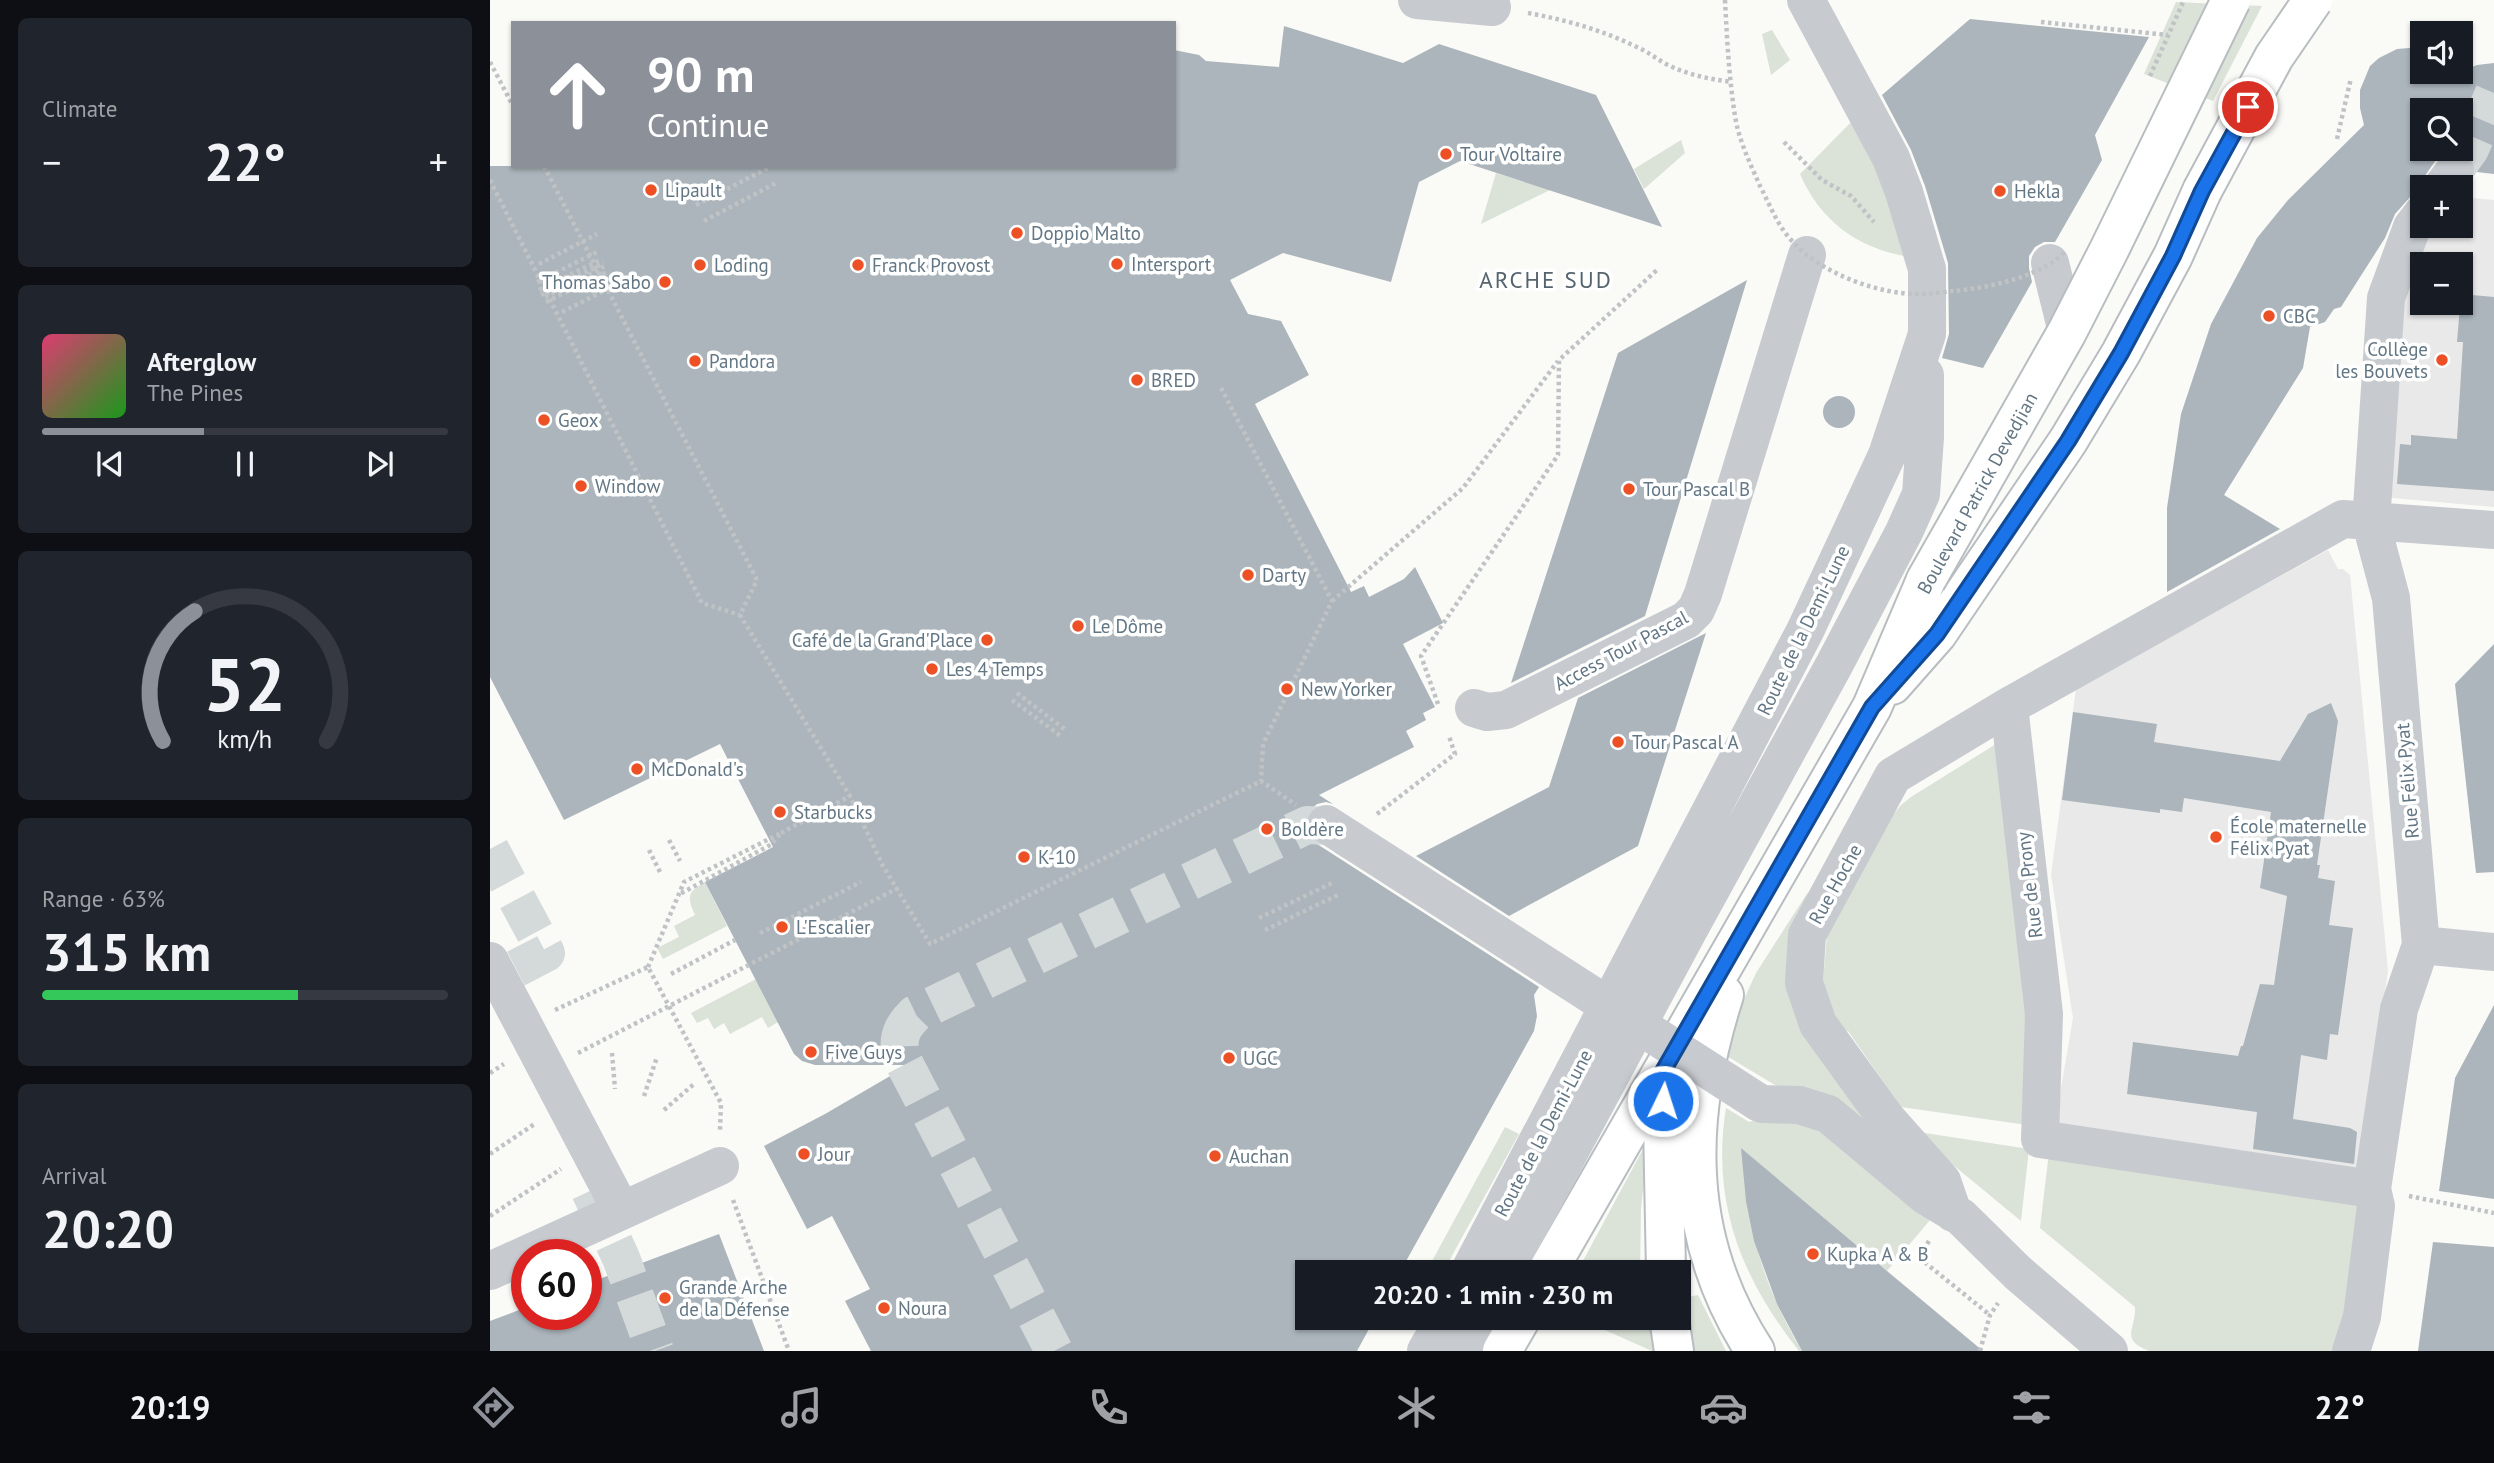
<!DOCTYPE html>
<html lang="en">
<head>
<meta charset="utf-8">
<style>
  body { margin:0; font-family:"PT Sans",sans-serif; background:#20242c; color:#f1f3f6; height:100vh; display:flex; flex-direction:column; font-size:26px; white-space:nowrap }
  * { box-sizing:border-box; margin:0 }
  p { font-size:23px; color:#9ea1a6 }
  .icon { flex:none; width:38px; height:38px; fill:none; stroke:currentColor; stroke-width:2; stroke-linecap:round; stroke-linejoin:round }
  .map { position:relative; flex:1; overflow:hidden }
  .drawer { display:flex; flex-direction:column; gap:18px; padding:18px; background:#0d0f14; width:490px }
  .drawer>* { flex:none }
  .banner { position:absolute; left:21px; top:21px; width:665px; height:147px; border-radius:0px; box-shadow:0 2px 5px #0004; background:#8c9099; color:#fff; overflow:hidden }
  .controls { position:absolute; left:1920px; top:21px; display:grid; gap:14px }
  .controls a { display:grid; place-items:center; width:63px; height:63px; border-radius:0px; background:#171b24; box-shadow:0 2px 5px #0004; font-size:35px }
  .speed { position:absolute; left:21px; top:1239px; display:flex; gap:14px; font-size:35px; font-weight:700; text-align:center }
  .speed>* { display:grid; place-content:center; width:91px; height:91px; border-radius:50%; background:#171b24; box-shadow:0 2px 5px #0004; line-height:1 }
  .speed .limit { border:10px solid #d22; background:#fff; color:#111 }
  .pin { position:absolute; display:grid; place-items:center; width:60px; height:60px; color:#fff; margin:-30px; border:4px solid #fff; border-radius:50%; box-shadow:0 2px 7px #0007 }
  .me { position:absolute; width:77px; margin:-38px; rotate:4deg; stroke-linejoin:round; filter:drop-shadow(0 0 5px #0008) }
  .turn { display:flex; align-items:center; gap:24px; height:147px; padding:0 21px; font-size:32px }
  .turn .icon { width:91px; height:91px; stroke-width:2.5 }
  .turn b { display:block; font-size:49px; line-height:60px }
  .big { font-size:52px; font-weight:800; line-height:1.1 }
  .drawer .card { flex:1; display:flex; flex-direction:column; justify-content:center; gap:10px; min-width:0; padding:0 24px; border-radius:10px; background:#20242c }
  .drawer .dial { align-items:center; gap:0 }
  .dial svg { height:182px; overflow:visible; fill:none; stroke:#363941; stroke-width:7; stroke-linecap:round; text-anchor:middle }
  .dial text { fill:#f1f3f6; stroke:none }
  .song { display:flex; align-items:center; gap:21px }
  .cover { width:84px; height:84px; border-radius:10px; background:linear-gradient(135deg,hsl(340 70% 55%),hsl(120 70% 35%)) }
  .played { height:7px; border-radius:4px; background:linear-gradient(90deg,#8c9099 40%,#363941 40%) }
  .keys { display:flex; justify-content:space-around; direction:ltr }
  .heat { display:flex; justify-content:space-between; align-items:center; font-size:38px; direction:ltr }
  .charge { height:10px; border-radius:5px; background:linear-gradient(90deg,#34c759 63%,#363941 0) }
  .trip { position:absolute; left:805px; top:1260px; width:396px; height:70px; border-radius:0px; background:#171b24; box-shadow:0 2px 5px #0004; font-weight:800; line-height:70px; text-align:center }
  .menu { display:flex; height:112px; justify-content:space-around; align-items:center; background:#090b0e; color:#9ea1a6 }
  .menu .icon { width:49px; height:49px }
  .menu .active { color:#8c9099 }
  .menu b { font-size:32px; color:#f1f3f6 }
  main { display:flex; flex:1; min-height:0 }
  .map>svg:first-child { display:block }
  .built { fill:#e8e9e8; fill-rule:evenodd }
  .green { fill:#dbe2d8 }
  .building { fill:#abb5bb }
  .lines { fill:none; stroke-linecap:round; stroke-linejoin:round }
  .minor-tunnel { stroke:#d4d9da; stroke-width:38; stroke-dasharray:38 19; stroke-linecap:butt }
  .highway-tunnel { stroke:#d4d9da; stroke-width:38; stroke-dasharray:38 19; stroke-linecap:butt }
  .major-casing { stroke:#b8bdc1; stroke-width:42 }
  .path { stroke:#c0c3c5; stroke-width:4.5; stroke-dasharray:3.5 3.5; stroke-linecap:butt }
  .minor { stroke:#c7cbcf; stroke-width:38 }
  .major { stroke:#fff; stroke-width:38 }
  .major-bridge-casing { stroke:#b8bdc1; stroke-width:42; stroke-linecap:butt }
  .path-bridge { stroke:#c0c3c5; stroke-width:4.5; stroke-dasharray:3.5 3.5; stroke-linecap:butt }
  .minor-bridge { stroke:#c7cbcf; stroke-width:38 }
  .major-bridge { stroke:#fff; stroke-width:38 }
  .route-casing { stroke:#114b97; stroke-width:18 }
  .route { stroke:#1a73e8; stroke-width:12 }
  .poi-dot { fill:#ed5024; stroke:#fff; stroke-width:2.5 }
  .labels { text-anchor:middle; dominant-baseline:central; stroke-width:7; stroke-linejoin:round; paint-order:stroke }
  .poi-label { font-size:19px; fill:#637684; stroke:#fff; text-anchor:start }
  .street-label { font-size:19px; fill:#637684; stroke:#fff }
  .quarter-label { font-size:23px; letter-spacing:2px; fill:#55646e; stroke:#fff }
</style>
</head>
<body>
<main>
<section class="drawer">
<div class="card"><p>Climate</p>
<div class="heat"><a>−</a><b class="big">22°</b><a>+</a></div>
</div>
<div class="card">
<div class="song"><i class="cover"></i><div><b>Afterglow</b><p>The Pines</p></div></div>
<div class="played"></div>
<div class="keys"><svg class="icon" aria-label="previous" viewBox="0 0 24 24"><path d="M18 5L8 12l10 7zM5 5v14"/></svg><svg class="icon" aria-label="pause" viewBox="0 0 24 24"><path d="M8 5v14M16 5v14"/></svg><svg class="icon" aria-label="next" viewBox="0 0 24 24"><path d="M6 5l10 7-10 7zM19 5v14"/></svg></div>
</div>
<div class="card dial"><svg viewBox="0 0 100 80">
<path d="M14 69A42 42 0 1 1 86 69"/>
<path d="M14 69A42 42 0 0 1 28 12" stroke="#8c9099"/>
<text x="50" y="56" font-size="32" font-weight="700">52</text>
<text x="50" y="72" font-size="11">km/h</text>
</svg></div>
<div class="card"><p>Range · 63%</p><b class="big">315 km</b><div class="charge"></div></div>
<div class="card"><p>Arrival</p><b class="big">20:20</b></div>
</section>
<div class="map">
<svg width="2004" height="1351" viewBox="0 0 2004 1351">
  <rect width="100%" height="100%" fill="#fafaf7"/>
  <path class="built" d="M1971,197l33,3v307l-113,-10 25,-227 29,-44h25zM1932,264h38v39h-38z
    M1838,550l10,19h5l7,6 38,396 -27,194 -3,4 -304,-40 19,-111 -22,-143 25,-186z"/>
  <path class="green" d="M1686,2l86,4 -49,95 -69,-27z
    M1282,30l18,30 -19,15 -9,-41z
    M1368,115l9,14 37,127c-48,-9 -84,-36 -104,-82z
    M1191,140l4,13 -41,36 -10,-20z
    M1006,173l54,17 -69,34z
    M1506,744l34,277 -3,104 -126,-18 -53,-76 -5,3 -21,-40 5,-59 65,-119 9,-11 10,-8z
    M215,882l22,44 -64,33 -6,-11 22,-11 -5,-11 21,-11c-8,-18 -8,-23 10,-33z
    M1318,892l-16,51 88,194 -100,-49 -60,-36 36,-79z
    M266,979l22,43 -10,6 -6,-11 -32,17 -6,-11 -10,6 -6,-11 -11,5 -6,-10z
    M1236,1108l23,14 11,-4 50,5 120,97 -43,51 -144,-121c5,80 18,132 59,201h-3c-58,-73 -88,-149 -73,-243z
    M1015,1127l14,7 -76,138h-17z
    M1422,1131l117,18 -8,72z
    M1159,1138l-8,70 -1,64h-63z
    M1559,1152l309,46 -6,113 -17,40h-186c-30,-12 -13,-21 -14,-44l-95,-79z
    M1208,1295l28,56h-74l-74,-33h100v-19z"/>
  <path class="building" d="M1480,19l179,18 -54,98 7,25 -47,82h-11l-9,5 -6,9v12l3,14 -49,86 -41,-10 7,-24 -1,-71 -23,-77 -14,-36 -29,-55z
    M794,26l119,37 36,-19 157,51 66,132 -202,-66 -41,21 -28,100 -108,-29 -53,27 18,34 33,7 28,54 -54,29 96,188 13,-6 5,11 35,-18 11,-12 28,56 -40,21 32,63 -12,6 3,7 -20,11 8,16 -95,48 14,9 -7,-2 -9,2 -9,8 -4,10 2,11 8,9 225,145 -5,8 3,21 -3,15 -134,241h-93v46h68l-18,33h-486l-26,-50 25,-12 -38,-73 -25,13 -43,-83 61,-32 84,-49h-94l-13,-4 -8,-7 -89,-172 68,-35 -53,-103 -156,76 -74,-143v-511h684v-116l25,5 7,6 73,6z
    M1932,47v25h38l17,-7 17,-2v111l-17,-2 -2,-11 -6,-8 -10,-4 1,-39h-38v39h32l-8,1 -8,7 -27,39 -16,18 -10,24 -44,69 -7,2 -9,13 -15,5 -7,41 -79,127 56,34 -113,63v-84l14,-94 30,-90 46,-86 31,-38 76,-75 -4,-17v-18l10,-24 9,-8 18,-9z
    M1257,280l-102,336 -134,67 107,-330z
    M1971,294l33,3v194l-97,-7 3,-40 11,1v-10l46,4 6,-97h-6z
    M1333 412a16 16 0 1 1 32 0a16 16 0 1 1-32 0Z
    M1216,633l-68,213 -129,70 -93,-60 133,-69 29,-89z
    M2004,644v228l-18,1 -21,-189z
    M1841,703l7,18 -21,144h3l-2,13 17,3 -6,44 24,3 -15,107 -8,-1 -3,26 -26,-5 -8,64 57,9 7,4 -3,32 -101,-15 4,-37 -130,-18 6,-52 105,14 3,-10h2l17,-62 14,1 13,-89 -27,-8 11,-76 -87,-14 -2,14 -22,-3v4l-98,-13 11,-88 84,12 -3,18 126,19 28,-47z
    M2004,1005v194l-55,-8 16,-113z
    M1251,1148l146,123 96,80h-181l-25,-47 -23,-63 -8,-40z
    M229,1234l45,117h-274v-30l37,-14v7h59v-30z
    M1943,1242l61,5v104h-76z"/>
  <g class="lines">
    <path class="minor-tunnel" d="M1965,170l15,-21 24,-56
      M0,849l56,104 -56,29
      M564,1351l-153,-294c-4,-19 0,-29 14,-43l392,-189 21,1 26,16"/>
    <path class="highway-tunnel" d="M100,1191l31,67 34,93"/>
    <g class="major-casing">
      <path id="major" d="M1402,685l45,-51 131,-193 53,-88 52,-97 29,-65
        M1234,995c-40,124 -42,244 31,356
        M1172,1073l4,199
        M1057,1272l325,-565 54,-127
        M1179,1318l5,33
        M1012,1351l19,-33"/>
    </g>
    <path class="path" d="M1038,13c39,7 77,18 113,36 8,4 15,9 23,14 21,11 44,16 68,19
      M1551,22l127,13
      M0,62l23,44
      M1847,139l14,-61
      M1294,142l38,38 29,16 23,26
      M54,166l213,414 -17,35 110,181 33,70 47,78 331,-163 35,24
      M0,180l212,423 38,12
      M206,205l74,-38
      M214,221l74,-39
      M49,264l58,-30
      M47,282l62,-31
      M49,290l63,-31
      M51,295l63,-32
      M55,297l62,-32
      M56,302l63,-31
      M72,312l59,-30
      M731,388l111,213 -69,143 -2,37
      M842,601l131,-113 95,-127
      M527,693l50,38
      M522,700l50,37
      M948,704l-17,-48 137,-201 1,-95 99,-91
      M887,814l78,-60 -6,-18
      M291,833l69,-37
      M179,840l11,21
      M159,850l11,22
      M769,918l75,-36
      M775,930l75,-36
      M270,933l101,-51
      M158,967l36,-85 97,-49 -9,11 -94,51
      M181,974l64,-34
      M65,1010l93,-43 73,136 -1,28
      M88,1053l320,-165
      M122,1053l3,36
      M0,1073l14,-9
      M154,1096l13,-39
      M174,1110l30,-26
      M0,1154l46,-31
      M1919,1196l85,17
      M243,1200l56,151
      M0,1216l71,-47
      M1439,1241l-11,16 72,58
      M1490,1351l10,-36 8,-12"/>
    <path class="minor" d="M927,0l75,7
      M1952,187l13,-17
      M1560,263l17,69
      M984,708l13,4 19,-2 180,-90 10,-10 7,-16 104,-339
      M1931,945l73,7
      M0,961l131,249
      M1268,1102l5,2 36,1 29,9 98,82 35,21 57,56 91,78
      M1882,1189l-332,-50 4,-125 -35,-308 334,-187 151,11
      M1463,1213l-11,-32 -56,-63 -68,-94 -14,-41 3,-48 86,-159 116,-70
      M0,1271l230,-105
      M979,1272l336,-641 82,-176 40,-121v-65l-23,-77 -13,-34 -85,-158
      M1015,1272l182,-339 146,-266 71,-135 17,-38 4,-57v-62
      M936,1351l19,-33
      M973,1351l18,-33
      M1861,1351l11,-34 14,-111 -4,-17 27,-180 22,-64 -30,-347 -20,-75 15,-225 26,-71 10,-13"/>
    <use href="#major" class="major"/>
    <g class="major-bridge-casing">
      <path id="major-bridge" d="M1712,191l72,-134 39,-57
        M1436,580l141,-248 42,-82 122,-250"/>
    </g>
    <path class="path-bridge" d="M1235,0c2,39 4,78 10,116 4,25 15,47 25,70 10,19 17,39 32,55 28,32 87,54 129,53 11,0 22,-2 32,-3 31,-2 93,-15 113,-41
      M1660,76l34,-76"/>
    <path class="minor-bridge" d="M836,824l432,278"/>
    <use href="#major-bridge" class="major-bridge"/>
  </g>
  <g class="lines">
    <g class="route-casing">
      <path id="route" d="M1173,1101l-1,-28 210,-366 65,-73 131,-193 53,-88 52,-97 29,-65 46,-84"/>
    </g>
    <use href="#route" class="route"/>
  </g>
  <g class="poi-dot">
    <circle cx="956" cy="154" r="7"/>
    <circle cx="161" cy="190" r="7"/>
    <circle cx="1510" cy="191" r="7"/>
    <circle cx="527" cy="233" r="7"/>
    <circle cx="627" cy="264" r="7"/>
    <circle cx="210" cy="265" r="7"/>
    <circle cx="368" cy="265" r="7"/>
    <circle cx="175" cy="282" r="7"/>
    <circle cx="1779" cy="316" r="7"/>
    <circle cx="1952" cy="360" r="7"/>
    <circle cx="205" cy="361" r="7"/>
    <circle cx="647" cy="380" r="7"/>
    <circle cx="54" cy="420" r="7"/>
    <circle cx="91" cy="486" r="7"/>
    <circle cx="1139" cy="489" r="7"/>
    <circle cx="758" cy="575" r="7"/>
    <circle cx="588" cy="626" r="7"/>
    <circle cx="497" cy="640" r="7"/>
    <circle cx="442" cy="669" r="7"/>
    <circle cx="797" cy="689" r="7"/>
    <circle cx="1128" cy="742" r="7"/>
    <circle cx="147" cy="769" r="7"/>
    <circle cx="290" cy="812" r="7"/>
    <circle cx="777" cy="829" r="7"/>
    <circle cx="1726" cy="837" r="7"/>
    <circle cx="534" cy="857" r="7"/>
    <circle cx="292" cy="927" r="7"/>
    <circle cx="321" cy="1052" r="7"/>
    <circle cx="739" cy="1058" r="7"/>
    <circle cx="314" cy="1154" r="7"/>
    <circle cx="725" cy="1156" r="7"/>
    <circle cx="1323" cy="1254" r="7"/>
    <circle cx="175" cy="1298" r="7"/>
    <circle cx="394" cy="1308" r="7"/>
  </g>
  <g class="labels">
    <g class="poi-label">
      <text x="970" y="154">Tour Voltaire</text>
      <text x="175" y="190">Lipault</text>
      <text x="1524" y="191">Hekla</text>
      <text x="541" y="233">Doppio Malto</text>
      <text x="641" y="264">Intersport</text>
      <text x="224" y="265">Loding</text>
      <text x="382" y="265">Franck Provost</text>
      <text x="161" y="282" text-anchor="end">Thomas Sabo</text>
      <text x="1793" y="316">CBC</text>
      <text x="1938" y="349" text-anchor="end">Collège<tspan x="1938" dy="22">les Bouvets</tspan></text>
      <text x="219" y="361">Pandora</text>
      <text x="661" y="380">BRED</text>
      <text x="68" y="420">Geox</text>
      <text x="105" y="486">Window</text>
      <text x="1153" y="489">Tour Pascal B</text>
      <text x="772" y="575">Darty</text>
      <text x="602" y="626">Le Dôme</text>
      <text x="483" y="640" text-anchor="end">Café de la Grand'Place</text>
      <text x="456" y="669">Les 4 Temps</text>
      <text x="811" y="689">New Yorker</text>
      <text x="1142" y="742">Tour Pascal A</text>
      <text x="161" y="769">McDonald's</text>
      <text x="304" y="812">Starbucks</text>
      <text x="1740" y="826">École maternelle<tspan x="1740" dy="22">Félix Pyat</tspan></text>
      <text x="791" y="829">Boldère</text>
      <text x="548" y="857">K-10</text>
      <text x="306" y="927">L'Escalier</text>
      <text x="335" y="1052">Five Guys</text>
      <text x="753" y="1058">UGC</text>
      <text x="328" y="1154">Jour</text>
      <text x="739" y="1156">Auchan</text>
      <text x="1337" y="1254">Kupka A &amp; B</text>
      <text x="189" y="1287">Grande Arche<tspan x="189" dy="22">de la Défense</tspan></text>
      <text x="408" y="1308">Noura</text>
    </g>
    <g class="street-label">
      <text transform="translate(1487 493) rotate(-61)">Boulevard Patrick Devedjian</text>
      <text transform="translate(1313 630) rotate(-64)">Route de la Demi-Lune</text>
      <text transform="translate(1131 650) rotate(-28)">Access Tour Pascal</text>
      <text transform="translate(1917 781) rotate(-95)">Rue Félix Pyat</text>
      <text transform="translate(1345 884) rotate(-61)">Rue Hoche</text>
      <text transform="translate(1539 885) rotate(-97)">Rue de Prony</text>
      <text transform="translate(1053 1133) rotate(-62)">Route de la Demi-Lune</text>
    </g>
    <g class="quarter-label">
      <text x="1056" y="279">ARCHE SUD</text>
    </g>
  </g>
</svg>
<div class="controls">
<a><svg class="icon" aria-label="sound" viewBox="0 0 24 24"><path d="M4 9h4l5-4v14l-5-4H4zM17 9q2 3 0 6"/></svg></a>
<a><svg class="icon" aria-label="search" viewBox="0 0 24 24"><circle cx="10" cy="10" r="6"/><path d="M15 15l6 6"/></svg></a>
<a>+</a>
<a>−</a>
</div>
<div class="speed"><div class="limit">60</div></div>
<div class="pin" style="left:1758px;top:107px;background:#d93025"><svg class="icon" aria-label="arrive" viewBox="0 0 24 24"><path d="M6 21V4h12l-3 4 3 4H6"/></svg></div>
<svg class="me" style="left:1173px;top:1101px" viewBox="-20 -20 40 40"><circle r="17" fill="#1a73e8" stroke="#fff" stroke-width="3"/><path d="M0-11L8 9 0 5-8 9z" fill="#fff"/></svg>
<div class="trip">20:20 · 1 min · 230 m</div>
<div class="banner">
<div class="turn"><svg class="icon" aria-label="ahead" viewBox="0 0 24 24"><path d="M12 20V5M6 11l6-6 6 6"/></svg><div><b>90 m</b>Continue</div></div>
</div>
</div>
</main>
<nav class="menu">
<b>20:19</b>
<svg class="icon active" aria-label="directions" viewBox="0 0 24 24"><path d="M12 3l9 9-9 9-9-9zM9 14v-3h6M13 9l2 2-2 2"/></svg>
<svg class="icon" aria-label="music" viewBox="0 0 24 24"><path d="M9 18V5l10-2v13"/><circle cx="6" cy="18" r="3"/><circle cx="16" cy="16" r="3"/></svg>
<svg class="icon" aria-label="phone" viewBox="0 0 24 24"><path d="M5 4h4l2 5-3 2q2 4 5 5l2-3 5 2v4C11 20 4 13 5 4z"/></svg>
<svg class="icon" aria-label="climate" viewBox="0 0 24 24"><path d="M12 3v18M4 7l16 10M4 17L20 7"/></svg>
<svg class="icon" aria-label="car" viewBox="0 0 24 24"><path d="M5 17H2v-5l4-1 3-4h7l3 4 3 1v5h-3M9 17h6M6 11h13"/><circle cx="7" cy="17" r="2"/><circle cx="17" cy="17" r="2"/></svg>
<svg class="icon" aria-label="filters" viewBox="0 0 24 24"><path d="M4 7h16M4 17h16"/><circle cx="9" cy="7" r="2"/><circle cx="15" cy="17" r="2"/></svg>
<b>22°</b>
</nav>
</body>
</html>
